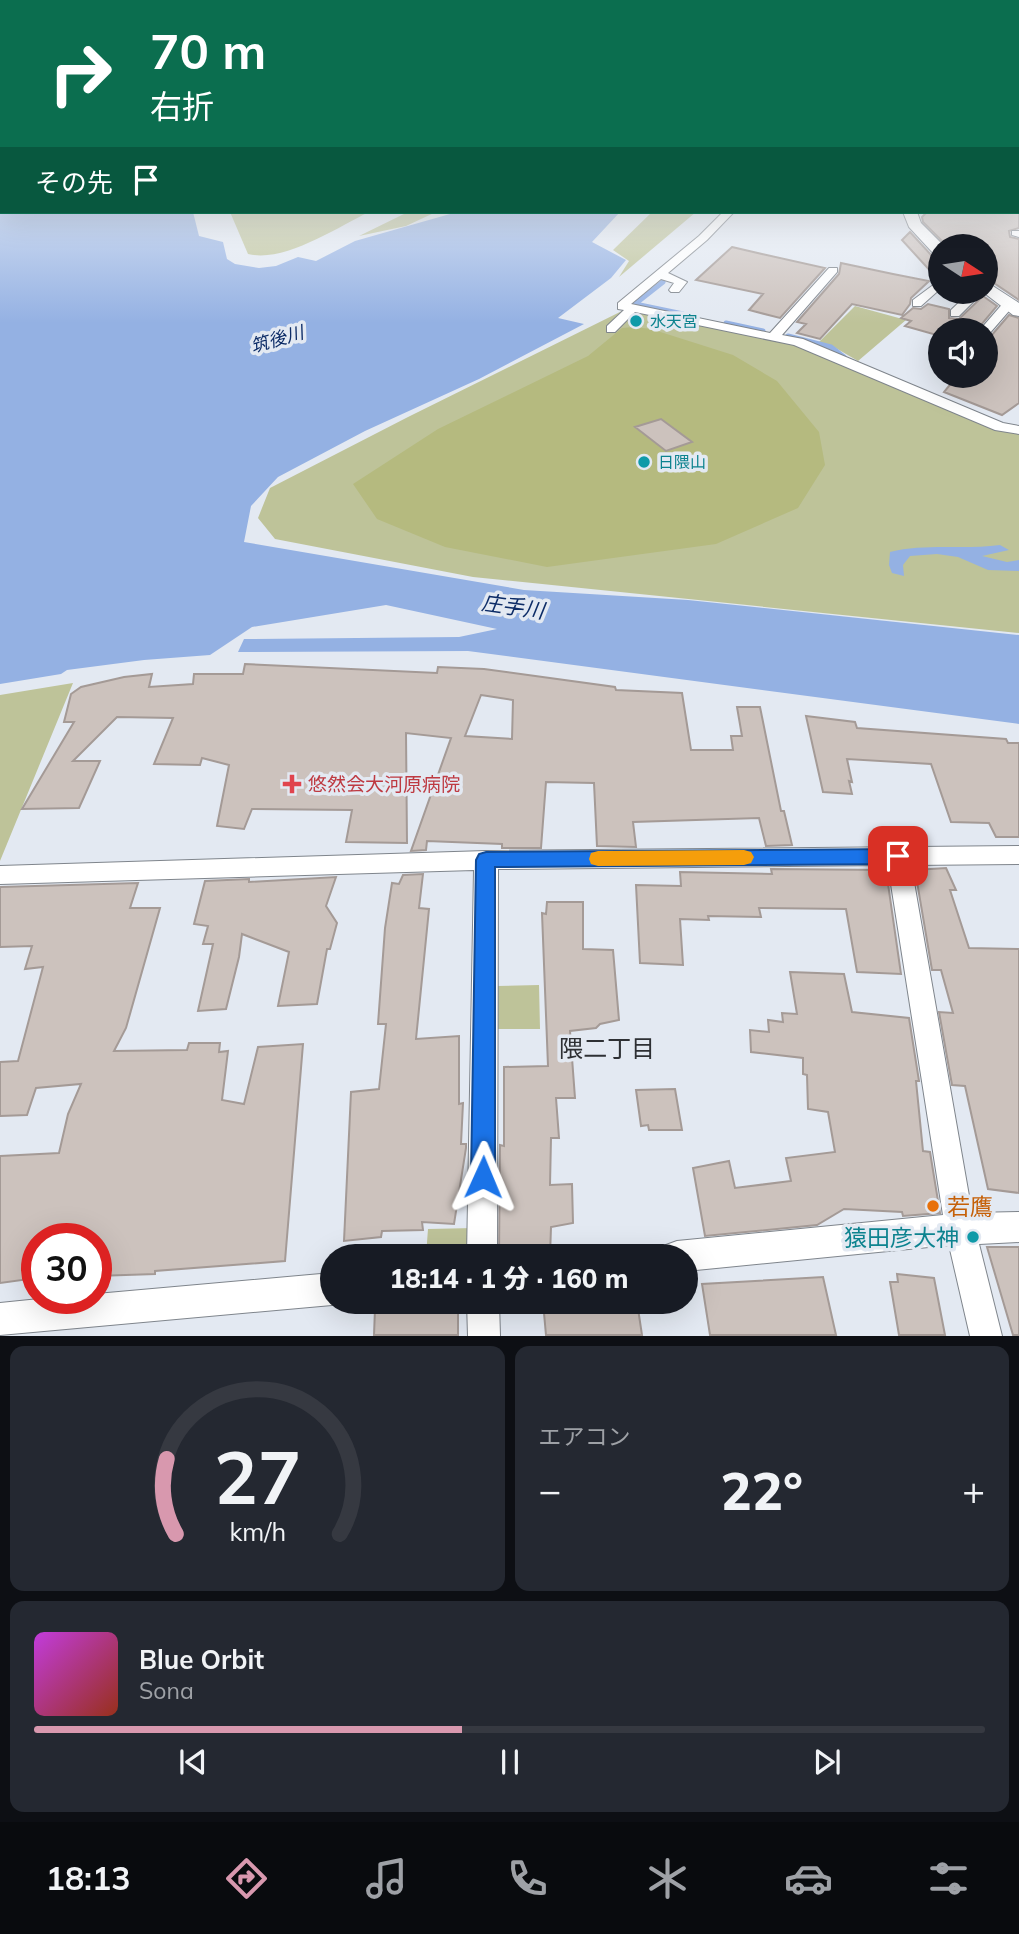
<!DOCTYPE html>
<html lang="ja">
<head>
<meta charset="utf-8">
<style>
  body { margin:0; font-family:Mulish,"Noto Sans JP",sans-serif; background:#242831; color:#f1f3f6; height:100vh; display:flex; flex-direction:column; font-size:26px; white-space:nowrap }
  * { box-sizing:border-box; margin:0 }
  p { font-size:23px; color:#9ea1a6 }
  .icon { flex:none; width:38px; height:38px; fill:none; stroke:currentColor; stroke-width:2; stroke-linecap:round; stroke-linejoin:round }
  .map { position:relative; height:1336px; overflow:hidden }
  .details { display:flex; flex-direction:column; gap:10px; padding:10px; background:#0d0f14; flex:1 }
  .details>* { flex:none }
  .banner { position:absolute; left:0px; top:0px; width:1020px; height:214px; box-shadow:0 7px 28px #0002; background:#0b6e4f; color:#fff; overflow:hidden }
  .needle { width:46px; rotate:102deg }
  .tools { position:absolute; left:928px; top:234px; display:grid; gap:14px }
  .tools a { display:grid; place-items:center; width:70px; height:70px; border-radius:50%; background:#171b24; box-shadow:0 7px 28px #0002; font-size:35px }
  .speed { position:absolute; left:21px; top:1223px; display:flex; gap:14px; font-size:35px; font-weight:700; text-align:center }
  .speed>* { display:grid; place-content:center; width:91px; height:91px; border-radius:50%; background:#171b24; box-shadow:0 7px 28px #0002; line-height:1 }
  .speed .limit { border:10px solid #d22; background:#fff; color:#111 }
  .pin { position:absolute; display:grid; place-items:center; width:60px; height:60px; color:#fff; margin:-30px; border-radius:14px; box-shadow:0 4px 10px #0006 }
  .me { position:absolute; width:77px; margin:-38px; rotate:1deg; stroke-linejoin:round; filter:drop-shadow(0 0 5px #0008) }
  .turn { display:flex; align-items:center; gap:24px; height:147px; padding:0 35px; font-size:32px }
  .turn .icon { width:91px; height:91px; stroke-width:2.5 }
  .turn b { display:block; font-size:49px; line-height:60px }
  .then { display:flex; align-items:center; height:66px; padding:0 35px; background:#0003; gap:14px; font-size:26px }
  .big { font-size:52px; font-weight:800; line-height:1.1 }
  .details .card { flex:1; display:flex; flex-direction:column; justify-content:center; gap:10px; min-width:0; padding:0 24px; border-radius:14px; background:#242831 }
  .details .dial { align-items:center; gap:0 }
  .dial svg { height:182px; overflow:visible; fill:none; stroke:#363941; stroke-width:7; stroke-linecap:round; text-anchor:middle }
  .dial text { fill:#f1f3f6; stroke:none }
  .song { display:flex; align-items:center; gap:21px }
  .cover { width:84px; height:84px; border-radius:10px; background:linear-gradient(135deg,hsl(290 70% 55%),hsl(10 70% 35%)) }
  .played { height:7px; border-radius:4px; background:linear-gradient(90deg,#d898ae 45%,#363941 45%) }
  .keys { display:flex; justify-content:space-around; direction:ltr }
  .heat { display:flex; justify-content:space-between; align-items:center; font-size:38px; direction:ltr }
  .details .tiles { flex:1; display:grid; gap:10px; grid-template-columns:1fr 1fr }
  .card:last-child { grid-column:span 2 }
  .trip { position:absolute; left:320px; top:1244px; width:378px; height:70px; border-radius:35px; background:#171b24; box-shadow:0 7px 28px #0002; font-weight:800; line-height:70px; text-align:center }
  .dock { display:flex; height:112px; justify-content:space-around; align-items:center; background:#090b0e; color:#9ea1a6 }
  .dock .icon { width:49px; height:49px }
  .dock .current { color:#d898ae }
  .dock b { font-size:32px; color:#f1f3f6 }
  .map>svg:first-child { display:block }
  .green { fill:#bec399 }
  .forest { fill:#b5ba7f }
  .water { fill:#94b1e3 }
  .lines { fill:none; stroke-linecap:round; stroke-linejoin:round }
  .stream { stroke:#94b1e3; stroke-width:5 }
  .building { fill:#ccc2bd; stroke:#a49a96; stroke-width:2; fill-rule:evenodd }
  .street-casing { stroke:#7f858c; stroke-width:2 }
  .secondary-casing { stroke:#7f858c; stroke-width:2 }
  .highway-casing { stroke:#7f858c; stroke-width:2 }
  .street { fill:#fff; fill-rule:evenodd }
  .secondary { fill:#fff; fill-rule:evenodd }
  .highway { fill:#fff; fill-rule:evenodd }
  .route { fill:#1a73e8; stroke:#114b97; stroke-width:2 }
  .slow { fill:#f59e0b }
  .culture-dot { fill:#0f9aa8; stroke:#e3e9f2; stroke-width:2.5 }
  .health-dot { fill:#e0444e; stroke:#e3e9f2; stroke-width:2.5 }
  .food-dot { fill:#e8710a; stroke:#e3e9f2; stroke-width:2.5 }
  .labels { text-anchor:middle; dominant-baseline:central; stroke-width:7; stroke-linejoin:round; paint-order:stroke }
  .far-culture-label { font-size:16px; fill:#0d838f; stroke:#e3e9f2; text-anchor:start }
  .far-water-label { font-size:18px; font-style:italic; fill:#0d2c67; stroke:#e3e9f2 }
  .health-label { font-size:19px; fill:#be3a42; stroke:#e3e9f2; text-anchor:start }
  .water-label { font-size:21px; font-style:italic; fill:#0d2c67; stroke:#e3e9f2 }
  .near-food-label { font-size:23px; fill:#c56008; stroke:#e3e9f2; text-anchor:start }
  .near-culture-label { font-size:23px; fill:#0d838f; stroke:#e3e9f2; text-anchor:end }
  .near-neighbourhood-label { font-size:24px; fill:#2e3034; stroke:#e3e9f2 }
</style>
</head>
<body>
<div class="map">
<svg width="1019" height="1336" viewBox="0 0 1019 1336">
  <rect width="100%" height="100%" fill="#e3e9f2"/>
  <path class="green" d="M230,212h139c-33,16 -85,51 -121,42z
    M408,212h28l-30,14 -47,10z
    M652,212h44l-77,65 10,-16 -16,-11z
    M855,306l51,14 -48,41 -24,-14 -15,-5z
    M628,308l146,28 154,63 91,30v204l-546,-56 -198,-38 -17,-21 12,-30 138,-71z
    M73,683l-73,178v-166z
    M539,985l1,44h-43v-43z
    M474,1228v28h-48l2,-27z"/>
  <path class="forest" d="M634,327l17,2 82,26 44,26 42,51 6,33 -27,43 -82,36 -169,23 -102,-20 -68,-28 -24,-35 85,-55 150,-73 34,-28z"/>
  <path class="water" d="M0,136l2,76h191l6,24 24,6 4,17 8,5 24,4 17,-2 22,-9 18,4 39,-20 102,-29h163l-28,30 34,18 -15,18 -53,40 26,6 -105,55 -114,52 -87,46 -27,29 -7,36 280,48 164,10 331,35v89l-551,-73 -230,1 6,-13 215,-2 38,-8 -111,-24 -134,22 -42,28 -66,5 -77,10 -6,4 -61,10z
    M1000,545l9,5 -27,6 25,6 12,-2v11l-31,-1 -30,-13 -21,-3 -27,2 -7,9 1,11 -12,-3 -3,-8 1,-13c35,-9 74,-2 110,-7z"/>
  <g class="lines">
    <path class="stream" d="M635,304l48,10
      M635,304l28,-22
      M726,323l37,8
      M788,336l43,11 13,10"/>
  </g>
  <path class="building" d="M927,212h92v16l-10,3 1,6 9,2v61l-34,-23v-30h-37l-25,-25 -1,-5z
    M910,232l22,24 8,2v10l-6,7 -32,-35z
    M732,247l30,7 63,14 -45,50 -31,-8 14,-16 -67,-14z
    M841,263l52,11 36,7 -18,17 -1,6 -8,11 -50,-11 -32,35 -23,-6 9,-9 -9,-2 42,-48z
    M983,296l14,10 -21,25h-36v5l-35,-10 6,-5 -10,-3 12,-10 8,1 7,-5 21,5v9l10,1z
    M1009,315l10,3v85l-17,12 -58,-23 13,-16h28v-39l6,-1z
    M661,419l31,23 -26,9 -31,-24z
    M245,664l192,9 1,-6 46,2 131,18 1,3 66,3 9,57h42l-2,-14h11l-5,-29h23l21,104h3l8,34 -26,1 -7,-28 -126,4 3,25 -39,-1 -3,-63 -48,-1 -5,66h-39v-4l-75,-3 -1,9 -15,1 40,-113 -45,-5 1,110 -61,-1 6,-32 -100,-1 -8,20 -27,-3 12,-61 -27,-7 -2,7 -46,-1 19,-46 -56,-1 -44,44h27l-21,47 -57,1 52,-87h-10l7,-28 10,-7 43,-10 28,-3 -3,13 44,-3 1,-10h49zM481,695l32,5 -1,39 -47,-3z
    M806,716l49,6 2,6 149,11 2,4h11v94h-23l-7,-14 -38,-1 -20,-58 -84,-5 5,23 -3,-1 3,13 -29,-2z
    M946,868l10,22h-6l19,58 50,1v244l-31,-4 -23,-103 -13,-1 -13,-73 14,1 -12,-43h-9l-17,-100z
    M771,869l115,1 15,104 -44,-2 -11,-63 -87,-1 2,9 -53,-1 1,4 -29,-1 3,46 -43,-2 -4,-78 45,1 -1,-14 92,2z
    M423,874l-4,34 10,1 -13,130 43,-3v68l4,-1 -2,41h5v4l-12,76 -32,-2 1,8 -41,1 -1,6 -37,4 7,-149 28,-3 7,-65h-8l7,-96 7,-45 7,1 4,-9z
    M336,877l-10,29 11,17 -7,26h-3l-10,55 -39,2 11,-54 -47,-18 -3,23 -13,52 -28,2 15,-67h-10l5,-18 -14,-2 11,-43 44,-2v3z
    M138,883l-8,25h30l-34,120 -12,23 73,-1 2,-7h31l-1,9 9,-1 -6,49 22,4 14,-57 45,-3 -18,217 -130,10v3l-59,2v-37h-59v39l-37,5v-127l59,-3 9,-39 13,-30 -45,4 -9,27 -27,1v-54l18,-1 25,-94 -18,2 7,-23 -32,1v-60z
    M547,902h36v47l30,1 6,70 -19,4 -4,4 -26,3 5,67h-19l3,40h-8l-1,47 22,-1 1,39 -22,4 -1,29h-51l1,-111 4,1v-79l44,-1 -6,-153 4,1z
    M790,972l54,2 8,38 57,6 10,63h-3l7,70 7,1 10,61 -37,3 -1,-4 -58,-3 -27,16 -112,11 -12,-68 36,-7 6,27 56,-7 -5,-23 49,-6 -7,-40 -20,-3 -1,-34 -4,-1v-16l-52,-6 -1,-22 19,2 -1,-12 15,2 -1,-9 15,1z
    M675,1089l7,41h-33l-1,-5 -7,1 -5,-36z
    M987,1247h32v88h-6z
    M897,1274l37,4 11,57h-46l-9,-53h8z
    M823,1277l13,58h-126l-8,-51z
    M543,1302h94l5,33h-96z
    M458,1306v29h-84l1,-26z"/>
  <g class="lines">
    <g class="street-casing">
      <path id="street" d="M1018,139h1v6h-1z
        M1018,153h1v6h-1z
        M723,212h11l-27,28 -39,33 19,9 -8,10h-8l-2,-2 5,-7 -13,-4 -30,25 139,29 59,-65h8v4l-55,63 21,4 200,84 16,3v8l-24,-4 -201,-85 -159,-33 -20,20h-8v-6l17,-16 -6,-1v-6l81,-67z
        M1012,231h7v6l-7,-2z
        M940,280v9l-19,17h-8v-6z
        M970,292h13l-24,24h-8v-6z
        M1009,300l6,4 -26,30 -4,1v-4h-6l26,-30z
        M1019,846v18l-108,1 61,348 47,-1v30l-40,2 23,92h-32l-21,-91 -263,26v-15h-24l4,-11 11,-4 266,-26 -55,-350 -390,4 -1,387h-30l7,-386 -474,14v-18l486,-15z
        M332,1273v29h7l-7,3 -332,30v-32l49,-5h47v-4z
        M467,1302h32l1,34h-32z"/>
    </g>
    <g class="secondary-casing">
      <path id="secondary" d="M903,212h14l4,11 24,24h-5v9l-6,-2 -25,-27z
        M985,281l34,22v13l-6,-1 -30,-23h2z"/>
    </g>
    <g class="highway-casing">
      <path id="highway" d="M1018,142h1v10h-1z"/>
    </g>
    <use href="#street" class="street"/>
    <use href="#secondary" class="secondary"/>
    <use href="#highway" class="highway"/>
  </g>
  <linearGradient id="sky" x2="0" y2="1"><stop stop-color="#86b3e6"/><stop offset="0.42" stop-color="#f2f5f9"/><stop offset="1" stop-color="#f2f5f9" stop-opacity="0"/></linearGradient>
  <rect width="1019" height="323" fill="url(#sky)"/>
  <path class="route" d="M898,849l6,2 3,5 -3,6 -6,2 -403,3v310l-4,9 -8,3 -9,-3 -3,-9 5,-317 3,-6 7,-2z"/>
  <path class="slow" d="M744,850l7,2 3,5 -3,6 -7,2 -146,1 -7,-2 -2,-5 2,-6 7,-2z"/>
  <g class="culture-dot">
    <circle cx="636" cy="321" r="7"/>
    <circle cx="644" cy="462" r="7"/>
    <circle cx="973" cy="1237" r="7"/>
  </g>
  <path class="health-dot" d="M288.5 773.5h7v7h7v7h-7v7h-7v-7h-7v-7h7z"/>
  <circle class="food-dot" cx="933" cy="1206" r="7"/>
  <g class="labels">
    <g class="far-culture-label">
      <text x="650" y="321">水天宮</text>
      <text x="658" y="462">日隈山</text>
    </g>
    <g class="far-water-label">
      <text transform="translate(277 339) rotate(-16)">筑後川</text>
    </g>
    <g class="health-label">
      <text x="308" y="784">悠然会大河原病院</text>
    </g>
    <g class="water-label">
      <text transform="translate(513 606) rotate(8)">庄手川</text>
    </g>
    <g class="near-food-label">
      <text x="947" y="1206">若鷹</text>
    </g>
    <g class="near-culture-label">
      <text x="959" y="1237">猿田彦大神</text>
    </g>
    <g class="near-neighbourhood-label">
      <text x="607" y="1048">隈二丁目</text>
    </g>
  </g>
</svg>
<div class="tools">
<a><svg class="needle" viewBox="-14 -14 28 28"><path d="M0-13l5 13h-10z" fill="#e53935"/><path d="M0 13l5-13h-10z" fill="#9ea1a6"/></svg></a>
<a><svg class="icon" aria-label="sound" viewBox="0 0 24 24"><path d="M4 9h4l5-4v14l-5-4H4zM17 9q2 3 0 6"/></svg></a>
</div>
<div class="speed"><div class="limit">30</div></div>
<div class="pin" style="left:898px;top:856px;background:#d93025"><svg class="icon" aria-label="arrive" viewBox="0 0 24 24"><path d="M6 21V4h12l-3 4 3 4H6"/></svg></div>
<svg class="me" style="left:483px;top:1177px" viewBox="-20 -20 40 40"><path d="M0-17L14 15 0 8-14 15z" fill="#1a73e8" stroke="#fff" stroke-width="4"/></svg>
<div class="trip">18:14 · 1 分 · 160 m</div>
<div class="banner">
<div class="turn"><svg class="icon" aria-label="right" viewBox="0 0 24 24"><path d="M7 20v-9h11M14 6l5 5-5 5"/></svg><div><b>70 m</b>右折</div></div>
<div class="then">その先<svg class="icon" aria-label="arrive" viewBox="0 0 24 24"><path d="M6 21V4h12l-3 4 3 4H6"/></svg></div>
</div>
</div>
<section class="details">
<div class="tiles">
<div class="card dial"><svg viewBox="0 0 100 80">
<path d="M14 69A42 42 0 1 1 86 69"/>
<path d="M14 69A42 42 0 0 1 10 36" stroke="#d898ae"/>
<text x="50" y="56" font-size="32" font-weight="700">27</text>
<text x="50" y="72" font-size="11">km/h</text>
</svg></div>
<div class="card"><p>エアコン</p>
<div class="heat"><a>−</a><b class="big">22°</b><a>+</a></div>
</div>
<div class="card">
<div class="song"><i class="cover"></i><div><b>Blue Orbit</b><p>Sona</p></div></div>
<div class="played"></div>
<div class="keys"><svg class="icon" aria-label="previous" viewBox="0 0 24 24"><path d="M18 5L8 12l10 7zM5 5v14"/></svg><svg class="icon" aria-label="pause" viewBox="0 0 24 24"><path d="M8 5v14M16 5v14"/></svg><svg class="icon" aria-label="next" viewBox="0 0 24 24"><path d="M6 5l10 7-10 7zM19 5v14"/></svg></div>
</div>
</div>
</section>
<nav class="dock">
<b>18:13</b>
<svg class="icon current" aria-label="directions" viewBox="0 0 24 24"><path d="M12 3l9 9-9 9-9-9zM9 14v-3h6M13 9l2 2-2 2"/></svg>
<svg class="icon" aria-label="music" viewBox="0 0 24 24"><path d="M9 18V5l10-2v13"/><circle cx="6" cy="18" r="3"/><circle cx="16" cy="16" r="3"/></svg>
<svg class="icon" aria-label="phone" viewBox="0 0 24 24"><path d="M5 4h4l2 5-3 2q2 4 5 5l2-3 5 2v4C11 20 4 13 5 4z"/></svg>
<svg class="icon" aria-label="climate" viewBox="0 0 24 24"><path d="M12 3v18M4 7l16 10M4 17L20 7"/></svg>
<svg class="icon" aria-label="car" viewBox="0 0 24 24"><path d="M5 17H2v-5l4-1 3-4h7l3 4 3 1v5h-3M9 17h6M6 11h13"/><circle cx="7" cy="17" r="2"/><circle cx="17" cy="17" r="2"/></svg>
<svg class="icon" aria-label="filters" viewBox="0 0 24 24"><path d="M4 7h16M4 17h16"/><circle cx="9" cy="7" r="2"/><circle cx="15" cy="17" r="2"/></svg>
</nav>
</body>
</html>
